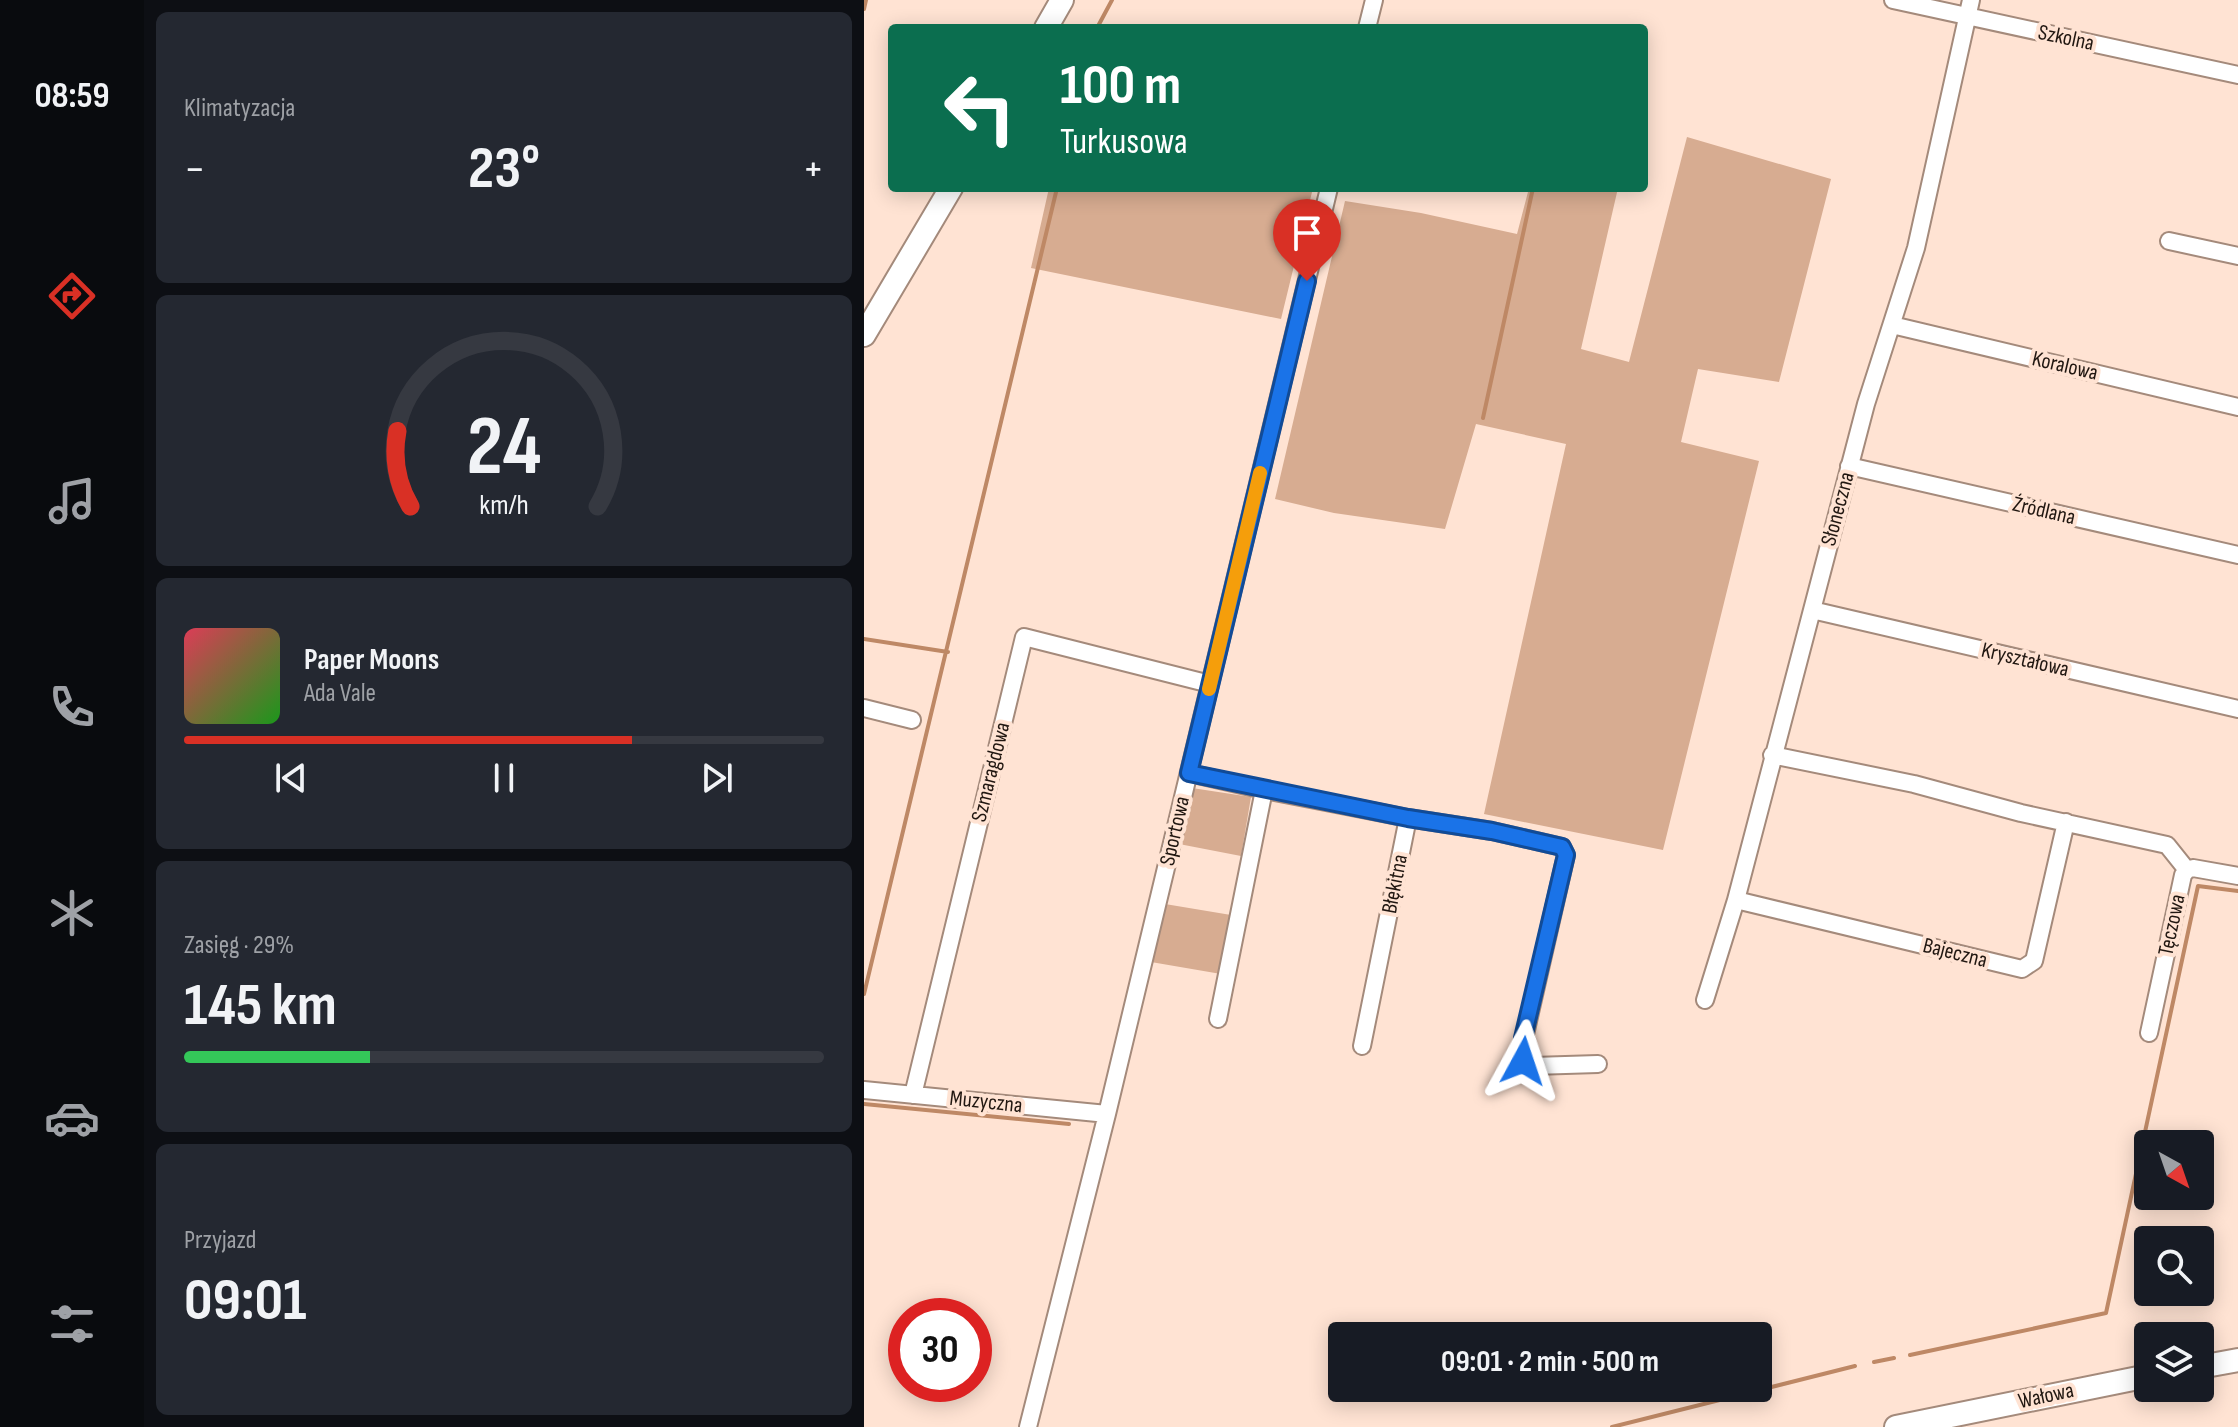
<!DOCTYPE html>
<html lang="pl">
<head>
<meta charset="utf-8">
<style>
  body { margin:0; font-family:"Sofia Sans Condensed",sans-serif; background:#242831; color:#f1f3f6; height:100vh; display:flex; flex-direction:column; font-size:30px; white-space:nowrap }
  * { box-sizing:border-box; margin:0 }
  p { font-size:26px; color:#9ea1a6 }
  .icon { flex:none; width:44px; height:44px; fill:none; stroke:currentColor; stroke-width:2; stroke-linecap:round; stroke-linejoin:round }
  .map { position:relative; flex:1; overflow:hidden }
  .details { display:flex; flex-direction:column; gap:12px; padding:12px; background:#0d0f14; width:720px }
  .details>* { flex:none }
  .top-card { position:absolute; left:24px; top:24px; width:760px; height:168px; border-radius:8px; box-shadow:0 4px 20px #0003; background:#0b6e4f; color:#fff; overflow:hidden }
  .needle { width:52px; rotate:140deg }
  .controls { position:absolute; left:1270px; top:1130px; display:grid; gap:16px }
  .controls a { display:grid; place-items:center; width:80px; height:80px; border-radius:8px; background:#171b24; box-shadow:0 4px 20px #0003; font-size:40px }
  .speed { position:absolute; left:24px; top:1298px; display:flex; gap:16px; font-size:40px; font-weight:700; text-align:center }
  .speed>* { display:grid; place-content:center; width:104px; height:104px; border-radius:50%; background:#171b24; box-shadow:0 4px 20px #0003; line-height:1 }
  .speed .limit { border:12px solid #d22; background:#fff; color:#111 }
  .pin { position:absolute; display:grid; place-items:center; width:68px; height:68px; color:#fff; margin:-82px -34px; border-radius:50% 50% 50% 0; rotate:-45deg; box-shadow:0 0 8px #0007 }
  .pin .icon { rotate:45deg }
  .me { position:absolute; width:88px; margin:-44px; rotate:5deg; stroke-linejoin:round; filter:drop-shadow(0 0 6px #0008) }
  .turn { display:flex; align-items:center; gap:28px; height:168px; padding:0 40px; font-size:36px }
  .turn .icon { width:104px; height:104px; stroke-width:2.5 }
  .turn b { display:block; font-size:56px; line-height:68px }
  .big { font-size:60px; font-weight:700; line-height:1.1 }
  .details .card { flex:1; display:flex; flex-direction:column; justify-content:center; gap:12px; min-width:0; padding:0 28px; border-radius:12px; background:#242831 }
  .details .dial { align-items:center; gap:0 }
  .dial svg { height:208px; overflow:visible; fill:none; stroke:#363941; stroke-width:7; stroke-linecap:round; text-anchor:middle }
  .dial text { fill:#f1f3f6; stroke:none }
  .song { display:flex; align-items:center; gap:24px }
  .cover { width:96px; height:96px; border-radius:12px; background:linear-gradient(135deg,hsl(350 70% 55%),hsl(120 70% 35%)) }
  .played { height:8px; border-radius:4px; background:linear-gradient(90deg,#d93025 70%,#363941 70%) }
  .keys { display:flex; justify-content:space-around; direction:ltr }
  .heat { display:flex; justify-content:space-between; align-items:center; font-size:44px; direction:ltr }
  .charge { height:12px; border-radius:6px; background:linear-gradient(90deg,#34c759 29%,#363941 0) }
  .trip { position:absolute; left:464px; top:1322px; width:444px; height:80px; border-radius:8px; background:#171b24; box-shadow:0 4px 20px #0003; font-weight:700; line-height:80px; text-align:center }
  main { display:flex; flex:1; min-height:0 }
  .tab-bar { display:flex; flex-direction:column; width:144px; justify-content:space-around; align-items:center; background:#090b0e; color:#9ea1a6 }
  .tab-bar .icon { width:56px; height:56px }
  .tab-bar .current { color:#d93025 }
  .tab-bar b { font-size:36px; color:#f1f3f6 }
  .map>svg:first-child { display:block }
  .green { fill:#d7ac91 }
  .lines { fill:none; stroke-linecap:round; stroke-linejoin:round }
  .stream { stroke:#be8865; stroke-width:4 }
  .street-casing { stroke:#a48a7b; stroke-width:20 }
  .secondary-casing { stroke:#a48a7b; stroke-width:26 }
  .street { stroke:#fff; stroke-width:16 }
  .secondary { stroke:#fff; stroke-width:22 }
  .route-casing { stroke:#114b97; stroke-width:20 }
  .route { stroke:#1a73e8; stroke-width:14 }
  .slow { stroke:#f59e0b; stroke-width:14 }
  .labels { text-anchor:middle; dominant-baseline:central; stroke-width:8; stroke-linejoin:round; paint-order:stroke }
  .street-label { font-size:22px; fill:#211711; stroke:#ffe3d3 }
</style>
</head>
<body>
<main>
<nav class="tab-bar">
<b>08:59</b>
<svg class="icon current" aria-label="directions" viewBox="0 0 24 24"><path d="M12 3l9 9-9 9-9-9zM9 14v-3h6M13 9l2 2-2 2"/></svg>
<svg class="icon" aria-label="music" viewBox="0 0 24 24"><path d="M9 18V5l10-2v13"/><circle cx="6" cy="18" r="3"/><circle cx="16" cy="16" r="3"/></svg>
<svg class="icon" aria-label="phone" viewBox="0 0 24 24"><path d="M5 4h4l2 5-3 2q2 4 5 5l2-3 5 2v4C11 20 4 13 5 4z"/></svg>
<svg class="icon" aria-label="climate" viewBox="0 0 24 24"><path d="M12 3v18M4 7l16 10M4 17L20 7"/></svg>
<svg class="icon" aria-label="car" viewBox="0 0 24 24"><path d="M5 17H2v-5l4-1 3-4h7l3 4 3 1v5h-3M9 17h6M6 11h13"/><circle cx="7" cy="17" r="2"/><circle cx="17" cy="17" r="2"/></svg>
<svg class="icon" aria-label="filters" viewBox="0 0 24 24"><path d="M4 7h16M4 17h16"/><circle cx="9" cy="7" r="2"/><circle cx="15" cy="17" r="2"/></svg>
</nav>
<section class="details">
<div class="card"><p>Klimatyzacja</p>
<div class="heat"><a>−</a><b class="big">23°</b><a>+</a></div>
</div>
<div class="card dial"><svg viewBox="0 0 100 80">
<path d="M14 69A42 42 0 1 1 86 69"/>
<path d="M14 69A42 42 0 0 1 9 40" stroke="#d93025"/>
<text x="50" y="56" font-size="32" font-weight="700">24</text>
<text x="50" y="72" font-size="11">km/h</text>
</svg></div>
<div class="card">
<div class="song"><i class="cover"></i><div><b>Paper Moons</b><p>Ada Vale</p></div></div>
<div class="played"></div>
<div class="keys"><svg class="icon" aria-label="previous" viewBox="0 0 24 24"><path d="M18 5L8 12l10 7zM5 5v14"/></svg><svg class="icon" aria-label="pause" viewBox="0 0 24 24"><path d="M8 5v14M16 5v14"/></svg><svg class="icon" aria-label="next" viewBox="0 0 24 24"><path d="M6 5l10 7-10 7zM19 5v14"/></svg></div>
</div>
<div class="card"><p>Zasięg · 29%</p><b class="big">145 km</b><div class="charge"></div></div>
<div class="card"><p>Przyjazd</p><b class="big">09:01</b></div>
</section>
<div class="map">
<svg width="1374" height="1427" viewBox="0 0 1374 1427">
  <rect width="100%" height="100%" fill="#ffe3d3"/>
  <path class="green" d="M823,137l144,42 -52,203 -81,-13 -17,73 78,19 -96,389 -179,-36 82,-370 -90,-20 -31,105 -111,-16 -59,-14 70,-298 76,12 96,21 12,-46h89l-37,161 48,13z
    M185,188h264l-32,131 -250,-51z
    M328,788l59,9 -10,59 -62,-12z
    M301,904l66,11 -10,59 -70,-12z"/>
  <g class="lines">
    <path class="stream" d="M0,9l2,-9
      M233,28l15,-28
      M619,418l50,-230
      M0,639l84,13
      M0,994l193,-806
      M0,1104l205,20
      M1046,1355l196,-42 92,-427 40,5
      M1010,1362l20,-4
      M748,1427l243,-61"/>
    <g class="street-casing">
      <path id="street" d="M1029,0l345,75
        M503,28l7,-28
        M1305,241l69,15
        M1028,325l346,82
        M985,466l389,89
        M948,610l426,99
        M0,708l48,12
        M908,755l142,29 107,29 146,32 20,25
        M325,773l75,17 -46,229
        M400,790l144,28 84,13 70,16 4,8 -45,197 2,9 10,5 65,-2
        M872,900l286,69 12,-8 32,-139
        M841,1000l31,-100 130,-496 50,-156 55,-248
        M1285,1033l34,-158 4,-5 6,-2 45,8
        M498,1046l46,-228
        M0,1090l243,24
        M49,1095l111,-458 186,47
        M164,1427l79,-313 222,-926"/>
    </g>
    <g class="secondary-casing">
      <path id="secondary" d="M182,28l16,-28
        M0,335l87,-147
        M1336,1367l38,-7
        M1032,1427l252,-51"/>
    </g>
    <use href="#street" class="street"/>
    <use href="#secondary" class="secondary"/>
  </g>
  <g class="lines">
    <g class="route-casing">
      <path id="route" d="M443,281l-118,492 219,45 84,13 70,16 4,8 -43,183v23"/>
    </g>
    <use href="#route" class="route"/>
    <path class="slow" d="M345,689l51,-216"/>
  </g>
  <g class="labels">
    <g class="street-label">
      <text transform="translate(1202 38) rotate(12)">Szkolna</text>
      <text transform="translate(1201 366) rotate(13)">Koralowa</text>
      <text transform="translate(974 509) rotate(-75)">Słoneczna</text>
      <text transform="translate(1180 511) rotate(13)">Źródlana</text>
      <text transform="translate(1161 660) rotate(13)">Kryształowa</text>
      <text transform="translate(127 772) rotate(-76)">Szmaragdowa</text>
      <text transform="translate(311 831) rotate(-77)">Sportowa</text>
      <text transform="translate(531 884) rotate(-79)">Błękitna</text>
      <text transform="translate(1308 925) rotate(-78)">Tęczowa</text>
      <text transform="translate(1091 953) rotate(14)">Bajeczna</text>
      <text transform="translate(122 1102) rotate(6)">Muzyczna</text>
      <text transform="translate(1182 1396) rotate(-12)">Wałowa</text>
    </g>
  </g>
</svg>
<div class="controls">
<a><svg class="needle" viewBox="-14 -14 28 28"><path d="M0-13l5 13h-10z" fill="#e53935"/><path d="M0 13l5-13h-10z" fill="#9ea1a6"/></svg></a>
<a><svg class="icon" aria-label="search" viewBox="0 0 24 24"><circle cx="10" cy="10" r="6"/><path d="M15 15l6 6"/></svg></a>
<a><svg class="icon" aria-label="layers" viewBox="0 0 24 24"><path d="M12 4l9 5-9 5-9-5zM3 14l9 5 9-5"/></svg></a>
</div>
<div class="speed"><div class="limit">30</div></div>
<div class="pin" style="left:443px;top:281px;background:#d93025"><svg class="icon" aria-label="arrive" viewBox="0 0 24 24"><path d="M6 21V4h12l-3 4 3 4H6"/></svg></div>
<svg class="me" style="left:659px;top:1061px" viewBox="-20 -20 40 40"><path d="M0-17L14 15 0 8-14 15z" fill="#1a73e8" stroke="#fff" stroke-width="4"/></svg>
<div class="trip">09:01 · 2 min · 500 m</div>
<div class="top-card">
<div class="turn"><svg class="icon" aria-label="left" viewBox="0 0 24 24"><path d="M17 20v-9H6M10 6l-5 5 5 5"/></svg><div><b>100 m</b>Turkusowa</div></div>
</div>
</div>
</main>
</body>
</html>
